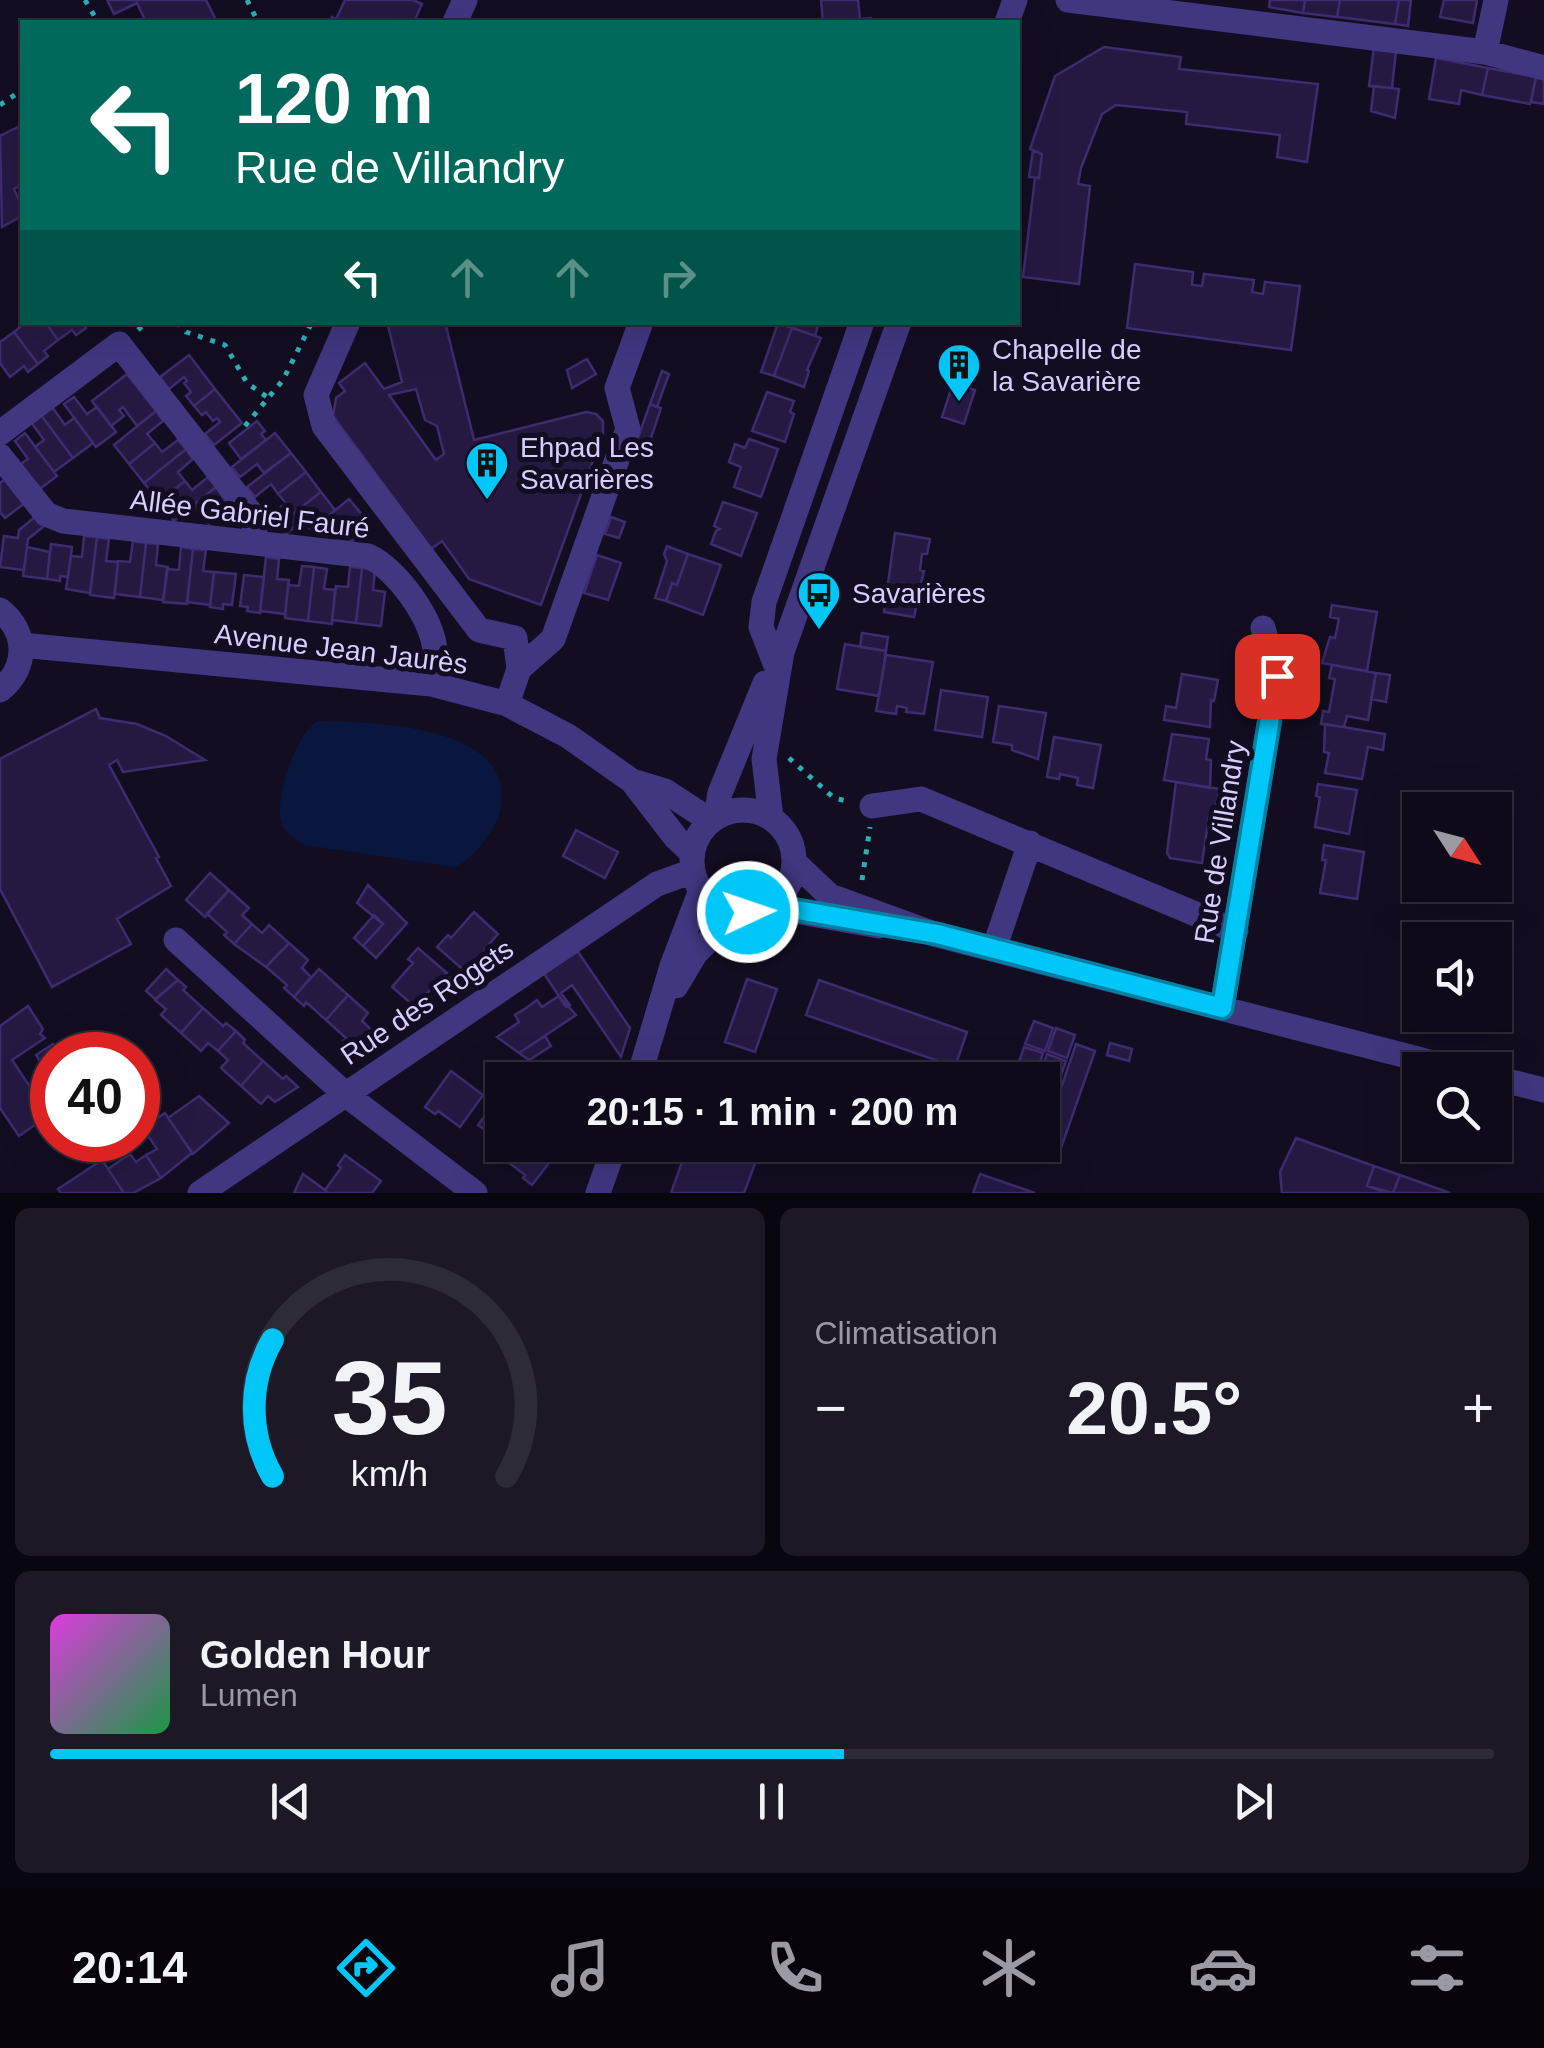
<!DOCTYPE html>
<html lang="fr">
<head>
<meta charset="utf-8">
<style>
  body { margin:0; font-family:Helvetica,sans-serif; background:#1c1826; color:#f1f3f6; height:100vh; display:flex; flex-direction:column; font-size:38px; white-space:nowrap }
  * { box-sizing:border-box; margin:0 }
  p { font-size:32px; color:#9b9aa2 }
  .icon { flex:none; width:55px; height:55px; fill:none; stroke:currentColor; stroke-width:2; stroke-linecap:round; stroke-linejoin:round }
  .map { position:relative; height:1193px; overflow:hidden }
  .panel { display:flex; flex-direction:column; gap:15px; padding:15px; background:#08060e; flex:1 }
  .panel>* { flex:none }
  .banner { position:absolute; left:20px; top:20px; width:1000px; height:305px; border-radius:0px; box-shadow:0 10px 40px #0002,0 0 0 2px #2e2b38; background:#00695c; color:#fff; overflow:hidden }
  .needle { width:65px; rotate:126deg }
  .fabs { position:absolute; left:1402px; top:792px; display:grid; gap:20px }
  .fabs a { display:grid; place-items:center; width:110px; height:110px; border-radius:0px; background:#0e0a19; box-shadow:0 10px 40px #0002,0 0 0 2px #2e2b38; font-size:50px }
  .speed { position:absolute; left:30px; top:1032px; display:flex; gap:20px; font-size:50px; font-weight:700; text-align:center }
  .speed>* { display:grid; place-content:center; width:130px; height:130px; border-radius:50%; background:#0e0a19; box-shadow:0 10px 40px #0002,0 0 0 2px #2e2b38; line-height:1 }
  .speed .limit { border:15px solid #d22; background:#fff; color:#111 }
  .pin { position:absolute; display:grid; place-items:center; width:85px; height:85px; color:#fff; margin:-42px; border-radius:20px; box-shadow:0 5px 15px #0006 }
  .me { position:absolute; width:110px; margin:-55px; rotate:87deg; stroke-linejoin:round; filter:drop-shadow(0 0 8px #0008) }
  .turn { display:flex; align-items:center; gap:35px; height:210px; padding:0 50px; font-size:45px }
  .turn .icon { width:130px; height:130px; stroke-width:2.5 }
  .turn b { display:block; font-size:70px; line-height:85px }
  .lanes { display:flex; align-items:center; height:95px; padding:0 50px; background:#0003; justify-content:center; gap:50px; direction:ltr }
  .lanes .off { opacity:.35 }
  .big { font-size:75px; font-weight:600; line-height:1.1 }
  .panel .widget { flex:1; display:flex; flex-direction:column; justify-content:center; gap:15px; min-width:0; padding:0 35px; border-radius:15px; background:#1c1826 }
  .panel .dial { align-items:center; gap:0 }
  .dial svg { height:260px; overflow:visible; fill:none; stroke:#2e2b38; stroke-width:7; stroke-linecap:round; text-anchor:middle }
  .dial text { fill:#f1f3f6; stroke:none }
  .song { display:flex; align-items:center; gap:30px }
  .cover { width:120px; height:120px; border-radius:15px; background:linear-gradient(135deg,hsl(300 70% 55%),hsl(140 70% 35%)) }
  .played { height:10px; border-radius:5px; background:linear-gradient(90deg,#00c7f8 55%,#2e2b38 55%) }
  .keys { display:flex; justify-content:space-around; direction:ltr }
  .heat { display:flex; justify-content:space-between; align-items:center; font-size:55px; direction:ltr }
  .panel .tiles { flex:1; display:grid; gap:15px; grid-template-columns:1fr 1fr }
  .widget:last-child { grid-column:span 2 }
  .trip { position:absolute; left:485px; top:1062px; width:575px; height:100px; border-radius:0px; background:#0e0a19; box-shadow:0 10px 40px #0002,0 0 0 2px #2e2b38; font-weight:600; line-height:100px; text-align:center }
  .menu { display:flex; height:160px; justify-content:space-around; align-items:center; background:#06040a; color:#9b9aa2 }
  .menu .icon { width:70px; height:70px }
  .menu .selected { color:#00c7f8 }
  .menu b { font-size:45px; color:#f1f3f6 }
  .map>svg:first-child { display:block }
  .water { fill:#09173e }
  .building { fill:#251942; stroke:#3f2b6f; stroke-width:2.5; fill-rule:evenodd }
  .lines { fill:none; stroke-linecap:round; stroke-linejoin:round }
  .path { stroke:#2dafb4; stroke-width:5; stroke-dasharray:5 8; stroke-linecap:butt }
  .minor { stroke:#413781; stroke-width:25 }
  .route-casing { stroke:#0081a1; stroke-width:25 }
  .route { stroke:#00c7f8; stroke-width:18 }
  .labels { text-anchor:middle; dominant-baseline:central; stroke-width:10; stroke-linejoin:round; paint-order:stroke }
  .poi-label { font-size:28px; fill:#d8cdff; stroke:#120d21; text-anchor:start }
  .street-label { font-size:28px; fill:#d8cdff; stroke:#120d21 }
</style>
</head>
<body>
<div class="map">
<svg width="1544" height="1193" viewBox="0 0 1544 1193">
  <rect width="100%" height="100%" fill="#120d21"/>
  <path class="water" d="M318,721c53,1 206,3 181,93 -5,18 -27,46 -44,53l-150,-22c-11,-7 -24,-14 -25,-29 -2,-25 16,-83 38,-95z"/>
  <path class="building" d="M107,0h99l11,22h-82l9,-4 -7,-15 -23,11z
    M345,0h68l9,4 -8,18h-85l3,-5 4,2z
    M821,0h37l2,19 11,-1 1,4h-49z
    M1270,0h35l-2,13 -34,-6z
    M1305,0h35l-3,17 -34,-4z
    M1340,0h59l-4,24 -58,-7z
    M1399,0h12l-3,26 -13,-2z
    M1444,0h33l-4,23 -33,-6z
    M1104,47l77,10 -2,12 139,15 -11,78 -30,-5 3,-22 -94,-11 1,-12 -71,-7 -14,9 -21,54 -3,16 12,2 -11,98 -56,-7 12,-99h4l3,-24 -12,-5 25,-73z
    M1374,47l22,4 -4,37 -23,-2z
    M1436,58l52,10 -6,27 -21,-5 -2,14 -30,-5z
    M1488,68l48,9 -6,27 -48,-9z
    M1536,77l8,1v26l-13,-2z
    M1374,86l25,3 -4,29 -24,-7z
    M22,125v59l-8,5 8,18v9l-20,11 -2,-91z
    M1033,150l9,4 -3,24 -10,-1z
    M1135,264l58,8 -1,13 10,1 2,-12 50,6 -2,12 11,2 2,-12 35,4 -9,64 -164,-22z
    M26,322h19l13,18 -14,11 4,5 -10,8 -24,-32z
    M45,322h38l3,6 -10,7 -4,-5 -14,10z
    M387,322h58l29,118 112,-28 10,2 7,7v12l-62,172 -72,-26 -27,-38 -11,8 -98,-133 3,-18 9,-7 -6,-8 26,-20 19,26 18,-7zM416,389l9,31 12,6 7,28 -8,6 -47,-65z
    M777,322h42l-4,14z
    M778,323l14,5 -18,48 -13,-4z
    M792,328l29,10 -14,32 2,1 -5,16 -30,-11z
    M14,332l24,32 -10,8 -4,-6 -14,11 -10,-14v-21z
    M189,355l26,34 -21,17 -8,-10 5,-4 -7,-9 3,-2 -3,-4 -15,12 -9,-12z
    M587,359l9,15 -24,14 -5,-18z
    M662,371l7,3 -12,33 -7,-3z
    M127,374l29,37 -19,15 -14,-19 -4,3 5,6 -13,10 -19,-25z
    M953,383l22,7 -11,34 -22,-7z
    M215,389l27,34 -28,22 -9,-11 15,-12 -3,-4 -4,3 -7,-9 -4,3 -8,-9z
    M767,392l27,9 -4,11 4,2 -9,28 -33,-11z
    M74,397l13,17 10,-7 19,25 -20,15 -32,-43z
    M650,404l11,4 -14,42 -12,-4z
    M52,407l13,18 9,-7 19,25 -20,15 -32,-43z
    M156,411l7,10 -16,13 8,9 -26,21 -15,-19z
    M41,415l32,43 -19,14 -19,-25 9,-7 -13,-18z
    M257,421l8,10 -4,3 5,6 -25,19 -12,-16z
    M25,433l32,43 -20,15 -19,-25 10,-7 -13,-18z
    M275,433l16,20 -27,20 -7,-9 -17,13 -8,-10z
    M749,439l29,10 -17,48 -27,-10 7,-20 -12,-5 6,-18 10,4z
    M178,440l8,9 -42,34 -15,-19 26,-21 7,9z
    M186,449l7,10 -15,13 7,9 -26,21 -15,-19z
    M291,453l15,19 -28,22 -7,-10 -16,13 -8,-10z
    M306,472l15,20 -43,33 -8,-10 16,-12 -8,-9z
    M208,477l8,10 -42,34 -15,-19 26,-21 7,9z
    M5,479l20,24 -20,15 -5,-6v-29z
    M216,487l14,20 -21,17 -15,-19z
    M321,492l14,18 -24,20 -8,-10 -17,14 -8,-9z
    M349,499l15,18 -5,3 11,14 -10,8 -3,-5 -5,4 -16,-2 -14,-18z
    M723,502l34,11 -16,43 -30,-12 5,-13 4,-2 -6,-3z
    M35,517l8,10 -15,12 -4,31 -24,-3 4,-31 14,2 1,-8z
    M611,517l14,5 -6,16 -14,-4z
    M895,533l35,6 -3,15h-5l-2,16 4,1 -10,46 -30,-5z
    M84,536l13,1 -7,56 -24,-4 5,-33 11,1z
    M97,537l12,2 -3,22 12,1 -4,36 -24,-3z
    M133,541l13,2 -6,54 -25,-3 3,-33 12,1z
    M146,543l12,1 -2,21 12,2 -5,33 -23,-3z
    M51,544l21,3 -4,30 -8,-1v5l-13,-2z
    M667,546l21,8 -11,31 -5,-2 -6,18 -11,-3 12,-37 -3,-7z
    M27,547l23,5 -3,27 -24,-3z
    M181,547l12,2 -6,55 -24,-2 4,-33 12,1z
    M193,549l13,1 -3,21 11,1 -4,33 -23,-3z
    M688,554l33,11 -18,50 -37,-14 6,-18 5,2z
    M597,555l24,8 -13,37 -24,-7z
    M266,557l13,2 -2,20 12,1 -4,34 -25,-3z
    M302,566l12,1 -6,54 -23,-3 3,-33 11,1z
    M314,567l13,2 -3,20 11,1 -3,34 -24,-3z
    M350,567l12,1 -6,55 -24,-3 4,-34 12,1z
    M362,568l13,2 -2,20 12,2 -4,34 -25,-3z
    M214,572l22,2 -4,31 -9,-1v5l-13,-2z
    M244,575l20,2 -4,36 -13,-2 1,-4 -8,-1z
    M1332,605l45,7 -10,59 -45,-8 8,-26 5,1 4,-19 -9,-2z
    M862,633l26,4 -2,14 -26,-4z
    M845,644l41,7 -7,45 -42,-7z
    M886,655l47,7 -9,52 -18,-2 1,-4 -10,-2 -1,8 -20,-3z
    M1332,665l44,8 -8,47 -21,-4 -3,11 -23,-3 2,-13 6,1 6,-33 -6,-1z
    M1376,673l14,2 -4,27 -15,-3z
    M1182,674l36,6 -4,21 -3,-1 -1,27 -46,-7 2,-14 10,2z
    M941,690l47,7 -6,40 -47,-7z
    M999,706l47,7 -8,46 -26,-9v-5l-19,-3z
    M96,709l4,9 37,6 29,12 39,24 -82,12 -6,-12 -8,5 50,92 -3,1 15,28 -54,33 14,25 -79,43 -52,-98v-130z
    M1325,724l60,10 -2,16 -15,-3 -6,32 -37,-6 4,-20 -5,-1z
    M1172,734l37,5 -3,20 5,1 -1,28 -46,-8z
    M1054,737l47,8 -8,43 -16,-3 1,-7 -18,-4 -1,5 -12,-2z
    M1176,782l44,7 -7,28 -4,-1 -7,47 -32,-5 -3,-5z
    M1318,784l39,6 -8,44 -34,-7 5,-30 -4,-1z
    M576,830l42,22 -13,26 -42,-22z
    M1324,845l40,7 -7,47 -37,-6 6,-33h-4z
    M210,873l19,17 -24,27 -19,-17z
    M368,885l39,38 -31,35 -13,-12 20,-22 -26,-21z
    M229,890l20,18 -7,7 10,9 -18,20 -10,-9 3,-3 -20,-18z
    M474,912l24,22 -13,15 3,2 -20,23 -31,-27 11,-12 3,3z
    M374,915l9,9 -20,22 -9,-8z
    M252,924l10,9 7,-8 20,18 -23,24 -32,-23z
    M289,943l19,17 -6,8 9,9 -17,20 -10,-9 3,-3 -21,-18z
    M418,948l29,25 -33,33 -22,-19 21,-24 -5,-4z
    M576,949l54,79 -9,29 -49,-72 -11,8 9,12 -4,2 -23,-35z
    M166,969l12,11 -23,19 -9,-8z
    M319,969l29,26 -22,25 -20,-18 -2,4 -10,-9z
    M747,979l30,10 -22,63 -30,-10z
    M178,980l8,7 -3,3 20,18 -22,25 -20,-18 5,-6 -11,-9z
    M819,980l148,52 -12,35 -149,-52z
    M348,995l20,18 -6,8 14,13 -23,16 -10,-9 3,-3 -20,-18z
    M559,996l17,19 -57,38 -22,-16 22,-15 -4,-7 11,-7 11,-8 5,7z
    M28,1006l15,23 -3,5 5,4 -33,22 37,55 -30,21 -19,-28v-82z
    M203,1008l20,18 3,-3 10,8 -18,20 -10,-8 -7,8 -20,-18z
    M1034,1021l19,7 -8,23 -20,-7z
    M1056,1028l19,7 -8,23 -19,-7z
    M236,1031l9,9 -2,3 20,18 -22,25 -20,-18 7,-8 -10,-9z
    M545,1036l6,10 -22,14 -10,-7z
    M1110,1043l22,6 -3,12 -22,-6z
    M53,1044l15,11h-16v25l-16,-25z
    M1076,1044l19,7 -34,97 -18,-7z
    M1024,1047l19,6 -9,27h-21z
    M1047,1054l19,7 -24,68v-49h-4z
    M263,1061l20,18 3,-3 12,11 -23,15 -7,-6 -7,8 -20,-18z
    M451,1071l32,24 -23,32 -22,-16 -3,3 -10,-7z
    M502,1093v52h11l-6,7 -10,-7 3,-4 -22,-16z
    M199,1096l30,27 -36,31 -25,-36z
    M165,1113l27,40 -31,25 -15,-23 11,-6 -14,-21z
    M1296,1138l78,28 -7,20 21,7h-106l-2,-21z
    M513,1145h39l7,5 -27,35 -9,-7 2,-3 -22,-17z
    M688,1145h74l-18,48h-73z
    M130,1154l6,8 10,-7 15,23 -28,15h-9l-16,-24z
    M345,1155l36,26 -9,12h-44l-3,-3 16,-22 -3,-3z
    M102,1160l22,33h-63l-3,-4z
    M1374,1166l26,9 -7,18 -26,-7z
    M303,1174l22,16 3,3h-34z
    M980,1174l55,19h-62z
    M1400,1175l50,18h-57z"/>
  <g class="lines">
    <path class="path" d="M85,0l10,17 -2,5
      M247,0l11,22
      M0,105l22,-15
      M177,322l9,10 39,13 22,38 23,16
      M138,330l9,-8
      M245,426l38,-46 29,-58
      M789,758l45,40 13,3
      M862,880l8,-53"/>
    <path class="minor" d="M1068,0l417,52 59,16
      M455,22l10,-22
      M1007,22l8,-22
      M1485,52l11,-52
      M348,322l-32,73 8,31 155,204 36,8 4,31 -12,35
      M0,433l119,-89 134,172 3,25
      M0,456l46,58 17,7 305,35c28,12 66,64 67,96 0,10 -3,22 -4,32
      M0,610c28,22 28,58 0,80
      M21,645l410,39 76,20 61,32 64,45 33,10 46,30
      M775,663l-14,-36 3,-25 98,-280
      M519,669l34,-30 75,-210 -11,-41 24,-66
      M632,781l44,57 16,15
      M872,806l49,-7 315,132
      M692 861a51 51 0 1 1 102 0a51 51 0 1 1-102 0Z
      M716,817l4,-24 45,-110
      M771,818l-7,-59 18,-107 117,-330
      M794,862l36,34 107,39 524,135
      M766,906l113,20
      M176,940l169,154 130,99
      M994,949l36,-106
      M676,986l19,-32 42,-42
      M1222,1008l55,-332 -14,-48
      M1495,1078l49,12
      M638,1080l34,-114 29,-76
      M200,1193l457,-309 36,-13
      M598,1193l17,-48"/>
  </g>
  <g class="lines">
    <g class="route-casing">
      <path id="route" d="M748,912l18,-6 31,4 140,24 285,74 55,-332"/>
    </g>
    <use href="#route" class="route"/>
  </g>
  <defs>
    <g id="building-pin" transform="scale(2.25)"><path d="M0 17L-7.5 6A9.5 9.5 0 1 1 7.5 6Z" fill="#00c7f8" stroke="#120d21"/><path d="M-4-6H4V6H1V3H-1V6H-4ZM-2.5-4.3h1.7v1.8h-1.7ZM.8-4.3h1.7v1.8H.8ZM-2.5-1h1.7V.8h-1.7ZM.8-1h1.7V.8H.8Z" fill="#111"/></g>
    <g id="bus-pin" transform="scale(2.25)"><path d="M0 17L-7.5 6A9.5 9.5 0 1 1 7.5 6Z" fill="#00c7f8" stroke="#120d21"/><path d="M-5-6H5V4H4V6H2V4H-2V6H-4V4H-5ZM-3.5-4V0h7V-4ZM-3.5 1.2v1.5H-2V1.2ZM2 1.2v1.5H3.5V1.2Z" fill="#111"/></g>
  </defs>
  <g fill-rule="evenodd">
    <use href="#building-pin" x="959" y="365"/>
    <use href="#building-pin" x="487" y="463"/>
    <use href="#bus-pin" x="819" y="593"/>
  </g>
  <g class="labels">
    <g class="poi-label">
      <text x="992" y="349">Chapelle de<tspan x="992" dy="32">la Savarière</tspan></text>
      <text x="520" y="447">Ehpad Les<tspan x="520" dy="32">Savarières</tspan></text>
      <text x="852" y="593">Savarières</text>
    </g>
    <g class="street-label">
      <text transform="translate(250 514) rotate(7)">Allée Gabriel Fauré</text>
      <text transform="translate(341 649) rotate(7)">Avenue Jean Jaurès</text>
      <text transform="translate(1220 842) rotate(-81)">Rue de Villandry</text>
      <text transform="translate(427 1002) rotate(-34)">Rue des Rogets</text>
    </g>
  </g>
</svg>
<div class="fabs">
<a><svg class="needle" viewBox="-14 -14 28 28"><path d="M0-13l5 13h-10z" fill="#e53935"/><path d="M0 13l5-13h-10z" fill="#9b9aa2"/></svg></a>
<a><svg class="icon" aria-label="sound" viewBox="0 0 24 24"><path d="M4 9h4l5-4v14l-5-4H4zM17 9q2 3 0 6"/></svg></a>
<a><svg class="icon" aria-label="search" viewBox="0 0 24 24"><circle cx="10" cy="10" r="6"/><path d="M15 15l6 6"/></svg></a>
</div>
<div class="speed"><div class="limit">40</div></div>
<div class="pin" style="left:1277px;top:676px;background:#d93025"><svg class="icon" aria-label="arrive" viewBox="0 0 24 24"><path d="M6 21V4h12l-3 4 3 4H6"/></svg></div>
<svg class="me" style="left:748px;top:912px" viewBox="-20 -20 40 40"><circle r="17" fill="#00c7f8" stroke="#fff" stroke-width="3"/><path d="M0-11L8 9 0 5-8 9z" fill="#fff"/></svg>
<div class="trip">20:15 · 1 min · 200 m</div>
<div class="banner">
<div class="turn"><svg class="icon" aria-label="left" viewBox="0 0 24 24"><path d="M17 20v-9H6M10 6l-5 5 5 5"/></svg><div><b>120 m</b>Rue de Villandry</div></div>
<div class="lanes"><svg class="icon" aria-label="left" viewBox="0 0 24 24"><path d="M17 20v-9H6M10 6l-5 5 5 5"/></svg><svg class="icon off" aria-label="ahead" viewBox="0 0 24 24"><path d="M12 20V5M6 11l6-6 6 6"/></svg><svg class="icon off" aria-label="ahead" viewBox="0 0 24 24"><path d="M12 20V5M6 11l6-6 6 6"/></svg><svg class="icon off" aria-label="right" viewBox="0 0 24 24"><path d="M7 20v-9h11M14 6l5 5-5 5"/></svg></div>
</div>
</div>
<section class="panel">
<div class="tiles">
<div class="widget dial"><svg viewBox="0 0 100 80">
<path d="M14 69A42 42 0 1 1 86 69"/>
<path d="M14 69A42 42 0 0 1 14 27" stroke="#00c7f8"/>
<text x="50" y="56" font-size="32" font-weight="700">35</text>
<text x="50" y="72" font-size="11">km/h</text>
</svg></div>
<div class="widget"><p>Climatisation</p>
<div class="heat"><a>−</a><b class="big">20.5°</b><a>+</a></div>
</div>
<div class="widget">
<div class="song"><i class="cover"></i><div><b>Golden Hour</b><p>Lumen</p></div></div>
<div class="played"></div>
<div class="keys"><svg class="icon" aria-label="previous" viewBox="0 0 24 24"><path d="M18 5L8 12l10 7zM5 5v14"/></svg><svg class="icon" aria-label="pause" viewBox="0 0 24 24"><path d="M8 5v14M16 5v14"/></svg><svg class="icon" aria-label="next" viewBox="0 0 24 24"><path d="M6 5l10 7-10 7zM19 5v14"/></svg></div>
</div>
</div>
</section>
<nav class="menu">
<b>20:14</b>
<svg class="icon selected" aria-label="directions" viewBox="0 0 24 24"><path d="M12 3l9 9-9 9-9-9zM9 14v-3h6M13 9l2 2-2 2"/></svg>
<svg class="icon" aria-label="music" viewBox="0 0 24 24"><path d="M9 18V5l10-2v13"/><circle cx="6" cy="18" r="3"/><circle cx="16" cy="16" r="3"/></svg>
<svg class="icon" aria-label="phone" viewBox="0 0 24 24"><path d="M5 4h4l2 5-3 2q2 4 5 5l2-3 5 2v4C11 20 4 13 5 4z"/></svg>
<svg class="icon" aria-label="climate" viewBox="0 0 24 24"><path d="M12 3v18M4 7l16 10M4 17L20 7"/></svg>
<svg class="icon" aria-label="car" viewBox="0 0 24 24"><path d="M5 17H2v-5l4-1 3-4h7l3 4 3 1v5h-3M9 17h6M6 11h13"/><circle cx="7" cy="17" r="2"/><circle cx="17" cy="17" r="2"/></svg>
<svg class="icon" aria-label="filters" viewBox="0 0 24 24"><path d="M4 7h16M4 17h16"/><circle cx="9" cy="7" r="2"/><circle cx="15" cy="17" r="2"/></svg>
</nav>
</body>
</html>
